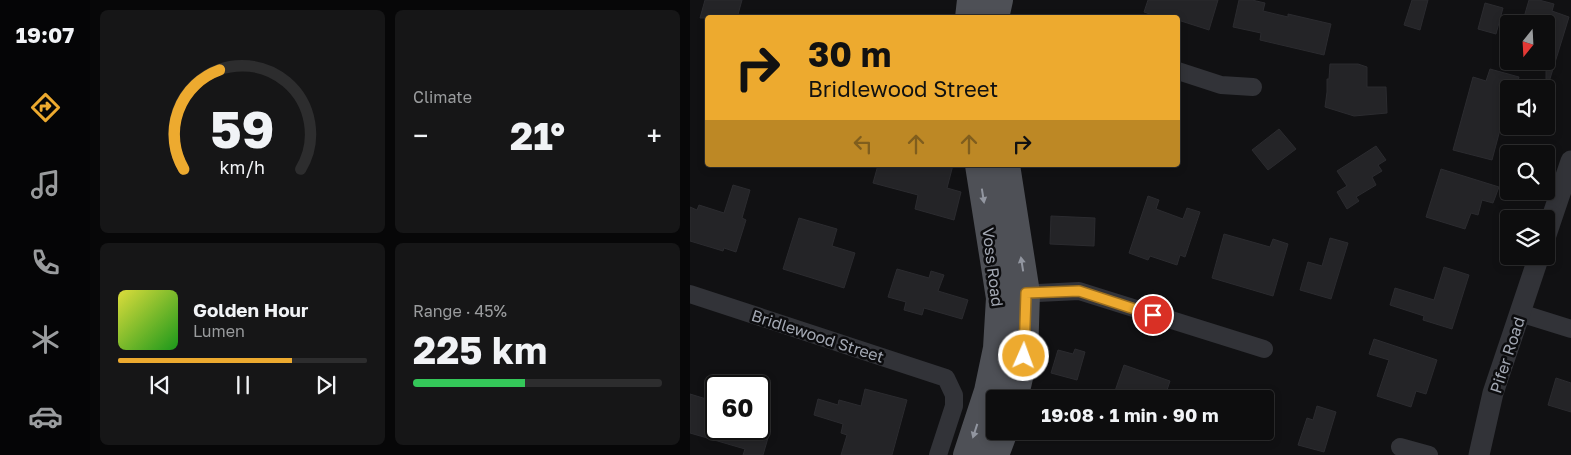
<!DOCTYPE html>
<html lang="en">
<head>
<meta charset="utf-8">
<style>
  body { margin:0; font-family:"Golos Text",sans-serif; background:#161617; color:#f1f3f6; height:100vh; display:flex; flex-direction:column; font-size:19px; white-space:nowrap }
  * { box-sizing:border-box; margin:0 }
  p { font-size:16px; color:#9a9c9e }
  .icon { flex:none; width:28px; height:28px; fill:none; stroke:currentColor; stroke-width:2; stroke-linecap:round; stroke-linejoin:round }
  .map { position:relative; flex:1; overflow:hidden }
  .side { display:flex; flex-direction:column; gap:10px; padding:10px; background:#070708; width:600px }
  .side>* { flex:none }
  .top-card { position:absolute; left:15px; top:15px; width:475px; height:152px; border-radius:5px; box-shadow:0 2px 8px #0003,0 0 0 1px #2d2d2e; background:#edaa2f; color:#111; overflow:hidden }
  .needle { width:32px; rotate:198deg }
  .fabs { position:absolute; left:810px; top:15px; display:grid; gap:10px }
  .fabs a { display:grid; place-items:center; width:55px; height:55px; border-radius:5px; background:#0d0d0e; box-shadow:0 2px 8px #0003,0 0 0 1px #2d2d2e; font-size:25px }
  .speed { position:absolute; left:15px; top:375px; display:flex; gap:10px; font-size:25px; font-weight:700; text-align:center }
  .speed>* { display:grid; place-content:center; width:65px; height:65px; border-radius:50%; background:#0d0d0e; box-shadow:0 2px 8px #0003,0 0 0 1px #2d2d2e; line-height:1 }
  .speed .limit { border:2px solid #111; border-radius:8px; background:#fff; color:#111 }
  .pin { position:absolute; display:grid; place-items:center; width:42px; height:42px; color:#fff; margin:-21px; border:2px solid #fff; border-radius:50%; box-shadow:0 1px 5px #0007 }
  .me { position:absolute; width:55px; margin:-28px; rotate:2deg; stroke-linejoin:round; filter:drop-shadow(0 0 4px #0008) }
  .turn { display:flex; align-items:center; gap:18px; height:105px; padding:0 20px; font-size:22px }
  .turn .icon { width:65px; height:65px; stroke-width:2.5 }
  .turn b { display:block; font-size:35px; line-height:42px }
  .lanes { display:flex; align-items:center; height:48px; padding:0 20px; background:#0003; justify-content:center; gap:25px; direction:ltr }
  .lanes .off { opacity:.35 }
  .big { font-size:38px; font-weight:700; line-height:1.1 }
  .side .card { flex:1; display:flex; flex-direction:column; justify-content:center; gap:8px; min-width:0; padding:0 18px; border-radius:8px; background:#161617 }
  .side .dial { align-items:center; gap:0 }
  .dial svg { height:130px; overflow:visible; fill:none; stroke:#2d2d2e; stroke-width:7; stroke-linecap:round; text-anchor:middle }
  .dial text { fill:#f1f3f6; stroke:none }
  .song { display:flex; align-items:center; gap:15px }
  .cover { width:60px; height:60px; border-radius:8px; background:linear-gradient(135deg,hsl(60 70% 55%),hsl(120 70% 35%)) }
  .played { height:5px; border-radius:2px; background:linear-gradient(90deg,#edaa2f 70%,#2d2d2e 70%) }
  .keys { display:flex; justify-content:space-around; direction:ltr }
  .heat { display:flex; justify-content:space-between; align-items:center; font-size:28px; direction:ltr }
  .charge { height:8px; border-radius:4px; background:linear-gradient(90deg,#34c759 45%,#2d2d2e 0) }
  .side .tiles { flex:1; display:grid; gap:10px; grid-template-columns:repeat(2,1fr) }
  .trip { position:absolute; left:296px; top:390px; width:288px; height:50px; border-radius:5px; background:#0d0d0e; box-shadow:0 2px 8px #0003,0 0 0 1px #2d2d2e; font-weight:700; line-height:50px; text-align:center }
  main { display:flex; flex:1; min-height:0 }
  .dock { display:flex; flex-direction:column; width:90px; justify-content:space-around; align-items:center; background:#050506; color:#9a9c9e }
  .dock .icon { width:35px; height:35px }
  .dock .on { color:#edaa2f }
  .dock b { font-size:22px; color:#f1f3f6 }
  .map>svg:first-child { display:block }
  .building { fill:#242427; stroke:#2b2b2f }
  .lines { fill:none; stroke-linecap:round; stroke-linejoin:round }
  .minor { stroke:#323338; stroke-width:18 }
  .tertiary { stroke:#323338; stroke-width:21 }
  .primary { stroke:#4e5056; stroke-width:28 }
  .oneway { fill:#9296a0 }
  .route-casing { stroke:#9a6e1f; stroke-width:12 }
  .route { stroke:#edaa2f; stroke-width:9 }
  .labels { text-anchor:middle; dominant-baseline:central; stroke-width:5; stroke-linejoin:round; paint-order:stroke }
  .street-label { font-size:16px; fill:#a3a8b3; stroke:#0c0c0e }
</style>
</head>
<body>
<main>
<nav class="dock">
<b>19:07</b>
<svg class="icon on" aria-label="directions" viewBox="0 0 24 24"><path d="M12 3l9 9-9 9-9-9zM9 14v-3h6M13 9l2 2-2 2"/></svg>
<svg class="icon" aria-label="music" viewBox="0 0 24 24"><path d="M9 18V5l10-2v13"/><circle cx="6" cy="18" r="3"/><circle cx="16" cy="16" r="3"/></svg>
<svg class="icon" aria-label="phone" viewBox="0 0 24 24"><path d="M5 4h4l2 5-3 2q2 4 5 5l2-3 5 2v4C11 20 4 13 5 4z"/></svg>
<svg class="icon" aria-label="climate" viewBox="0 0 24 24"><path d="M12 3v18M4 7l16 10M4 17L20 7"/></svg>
<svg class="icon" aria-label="car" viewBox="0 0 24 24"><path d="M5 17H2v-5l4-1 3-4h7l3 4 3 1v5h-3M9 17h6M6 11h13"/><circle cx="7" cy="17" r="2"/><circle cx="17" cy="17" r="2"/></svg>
</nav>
<section class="side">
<div class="tiles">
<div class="card dial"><svg viewBox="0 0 100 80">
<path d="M14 69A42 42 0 1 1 86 69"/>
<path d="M14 69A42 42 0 0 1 36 8" stroke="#edaa2f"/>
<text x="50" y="56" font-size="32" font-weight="700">59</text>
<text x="50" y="72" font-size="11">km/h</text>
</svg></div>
<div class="card"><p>Climate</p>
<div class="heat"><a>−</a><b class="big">21°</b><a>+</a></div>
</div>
<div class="card">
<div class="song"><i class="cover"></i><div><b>Golden Hour</b><p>Lumen</p></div></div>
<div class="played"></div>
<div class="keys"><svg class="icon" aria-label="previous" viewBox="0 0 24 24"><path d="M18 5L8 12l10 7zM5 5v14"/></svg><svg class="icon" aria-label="pause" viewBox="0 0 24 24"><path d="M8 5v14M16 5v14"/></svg><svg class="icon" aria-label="next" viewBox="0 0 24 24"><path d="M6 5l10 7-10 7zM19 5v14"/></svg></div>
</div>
<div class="card"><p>Range · 45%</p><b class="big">225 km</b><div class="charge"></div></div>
</div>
</section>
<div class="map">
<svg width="881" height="455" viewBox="0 0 881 455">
  <rect width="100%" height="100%" fill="#111113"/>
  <path class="building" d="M15,0h37l-5,18h-37z
    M458,0h70l-9,30 -31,-10v-2h-17l-17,-6z
    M549,0h13l13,3 -2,8 25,6v-3l43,10 -7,31 -64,-15 1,-7 -28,-6z
    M722,0h16l-8,30 -16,-5z
    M839,0h10l15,4 -2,7 17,6 -20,65 -3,-1v-57h-24z
    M795,3l18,5 -7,26 -18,-5z
    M640,64h28l9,3v20h19l1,26 -33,3 -29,-9 2,-15v-13h2z
    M800,69l29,8 -3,12h-7v39l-8,-2 -9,34 -39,-10 20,-73 13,4z
    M589,129l17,20 -28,21 -16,-20z
    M686,146l10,14 -8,5 4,6 -10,6 4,8 -20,12 3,4 -12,8 -10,-17 10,-6 -10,-15z
    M188,165h75l-6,23 14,4 -7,28 -39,-11 3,-14 -45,-12z
    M751,169l58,18 -6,16 -11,-3 -4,15 -7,-2 -6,16 -39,-12z
    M43,185l17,5 -8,28 4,2 -10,32 -12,-4 -1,3 -33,-10v-34l7,3 2,-5 25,8z
    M458,196l11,4 -3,9 27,10 4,-11 13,4 -15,45 -5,-2 -3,10 -27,-9 -2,4 -19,-7z
    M361,216l44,2 -1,28 -44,-2z
    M109,218l38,11 -5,17 23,7 -11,35 -61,-19z
    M534,234l46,13 3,-8 15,5 -15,52 -61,-18z
    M640,238l18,5 -17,56 -31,-9 8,-28 14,4z
    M754,267l25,8 -17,54 -29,-9 1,-4 -34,-11 5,-17 39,12z
    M207,269l32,9 2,-7 13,4 -6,16 30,9 -6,19 -38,-11 -2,7 -18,-5 2,-8 -18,-5z
    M684,339l63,21 -11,34 -10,-3 -5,16 -34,-11 12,-36 -20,-6z
    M385,349l10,3 -8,28 -26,-7 7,-23 15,4z
    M434,365l46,16 -6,18h-25l-24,-8z
    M866,378l15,5v29l-23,-7z
    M175,389l42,11 -15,55h-51l6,-20 -6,-2 2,-9 -29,-9 4,-16 20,6 1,-5 22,6z
    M0,394l26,8v27h48l6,2 -7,24h-20l2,-6 -55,-16z
    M627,406l19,6 -12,40 -26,-7 9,-27 6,2z"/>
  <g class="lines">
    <path class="minor" d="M488,71l43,14 32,2
      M0,294l256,84 8,17v11l-16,49
      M327,294l62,-3 185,58
      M830,313l51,16
      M710,447l29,8"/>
    <path class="tertiary" d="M856,235l25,-74
      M789,455l14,-62 46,-137"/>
    <path class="primary" d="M279,18l2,-18
      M305,18l4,-18
      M316,165l20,128 -2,63 -10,43
      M277,455l21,-64 9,-43 3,-50 -21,-133
      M305,455l9,-24"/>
  </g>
  <defs><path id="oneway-solid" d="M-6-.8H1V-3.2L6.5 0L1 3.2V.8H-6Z" transform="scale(1.25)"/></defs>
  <g class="oneway">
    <use href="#oneway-solid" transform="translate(293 196) rotate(81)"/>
    <use href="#oneway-solid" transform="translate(332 264) rotate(-99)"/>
    <use href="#oneway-solid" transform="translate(285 431) rotate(108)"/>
  </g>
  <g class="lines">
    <g class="route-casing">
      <path id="route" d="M334,356l2,-63 53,-2 74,24"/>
    </g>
    <use href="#route" class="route"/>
  </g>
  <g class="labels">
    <g class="street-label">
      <text transform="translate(303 267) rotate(83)">Voss Road</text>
      <text transform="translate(128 336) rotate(18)">Bridlewood Street</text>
      <text transform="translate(817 355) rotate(-72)">Pifer Road</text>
    </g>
  </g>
</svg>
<div class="fabs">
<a><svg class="needle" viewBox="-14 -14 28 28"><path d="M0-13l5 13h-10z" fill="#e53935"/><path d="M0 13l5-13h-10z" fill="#9a9c9e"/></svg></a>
<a><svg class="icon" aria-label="sound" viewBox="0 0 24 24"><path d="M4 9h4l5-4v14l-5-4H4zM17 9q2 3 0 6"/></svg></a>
<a><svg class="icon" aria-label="search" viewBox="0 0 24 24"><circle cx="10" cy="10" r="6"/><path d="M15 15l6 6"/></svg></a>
<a><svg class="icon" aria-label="layers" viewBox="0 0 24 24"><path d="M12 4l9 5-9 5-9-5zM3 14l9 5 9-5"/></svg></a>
</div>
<div class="speed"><div class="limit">60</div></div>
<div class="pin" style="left:463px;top:315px;background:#d93025"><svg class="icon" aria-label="arrive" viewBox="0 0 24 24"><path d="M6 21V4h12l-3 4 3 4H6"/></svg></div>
<svg class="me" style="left:334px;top:356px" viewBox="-20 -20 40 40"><circle r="17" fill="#edaa2f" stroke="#fff" stroke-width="3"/><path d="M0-11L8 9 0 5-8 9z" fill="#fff"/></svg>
<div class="trip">19:08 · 1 min · 90 m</div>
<div class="top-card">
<div class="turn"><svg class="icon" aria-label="right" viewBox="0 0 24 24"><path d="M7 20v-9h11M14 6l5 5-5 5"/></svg><div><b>30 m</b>Bridlewood Street</div></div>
<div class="lanes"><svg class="icon off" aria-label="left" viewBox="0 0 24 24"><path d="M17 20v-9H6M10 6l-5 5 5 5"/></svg><svg class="icon off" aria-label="ahead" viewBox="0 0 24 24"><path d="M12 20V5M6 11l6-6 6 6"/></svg><svg class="icon off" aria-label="ahead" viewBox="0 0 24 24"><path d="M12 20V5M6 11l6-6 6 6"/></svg><svg class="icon" aria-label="right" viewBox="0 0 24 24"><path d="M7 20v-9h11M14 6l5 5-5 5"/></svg></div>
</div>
</div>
</main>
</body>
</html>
